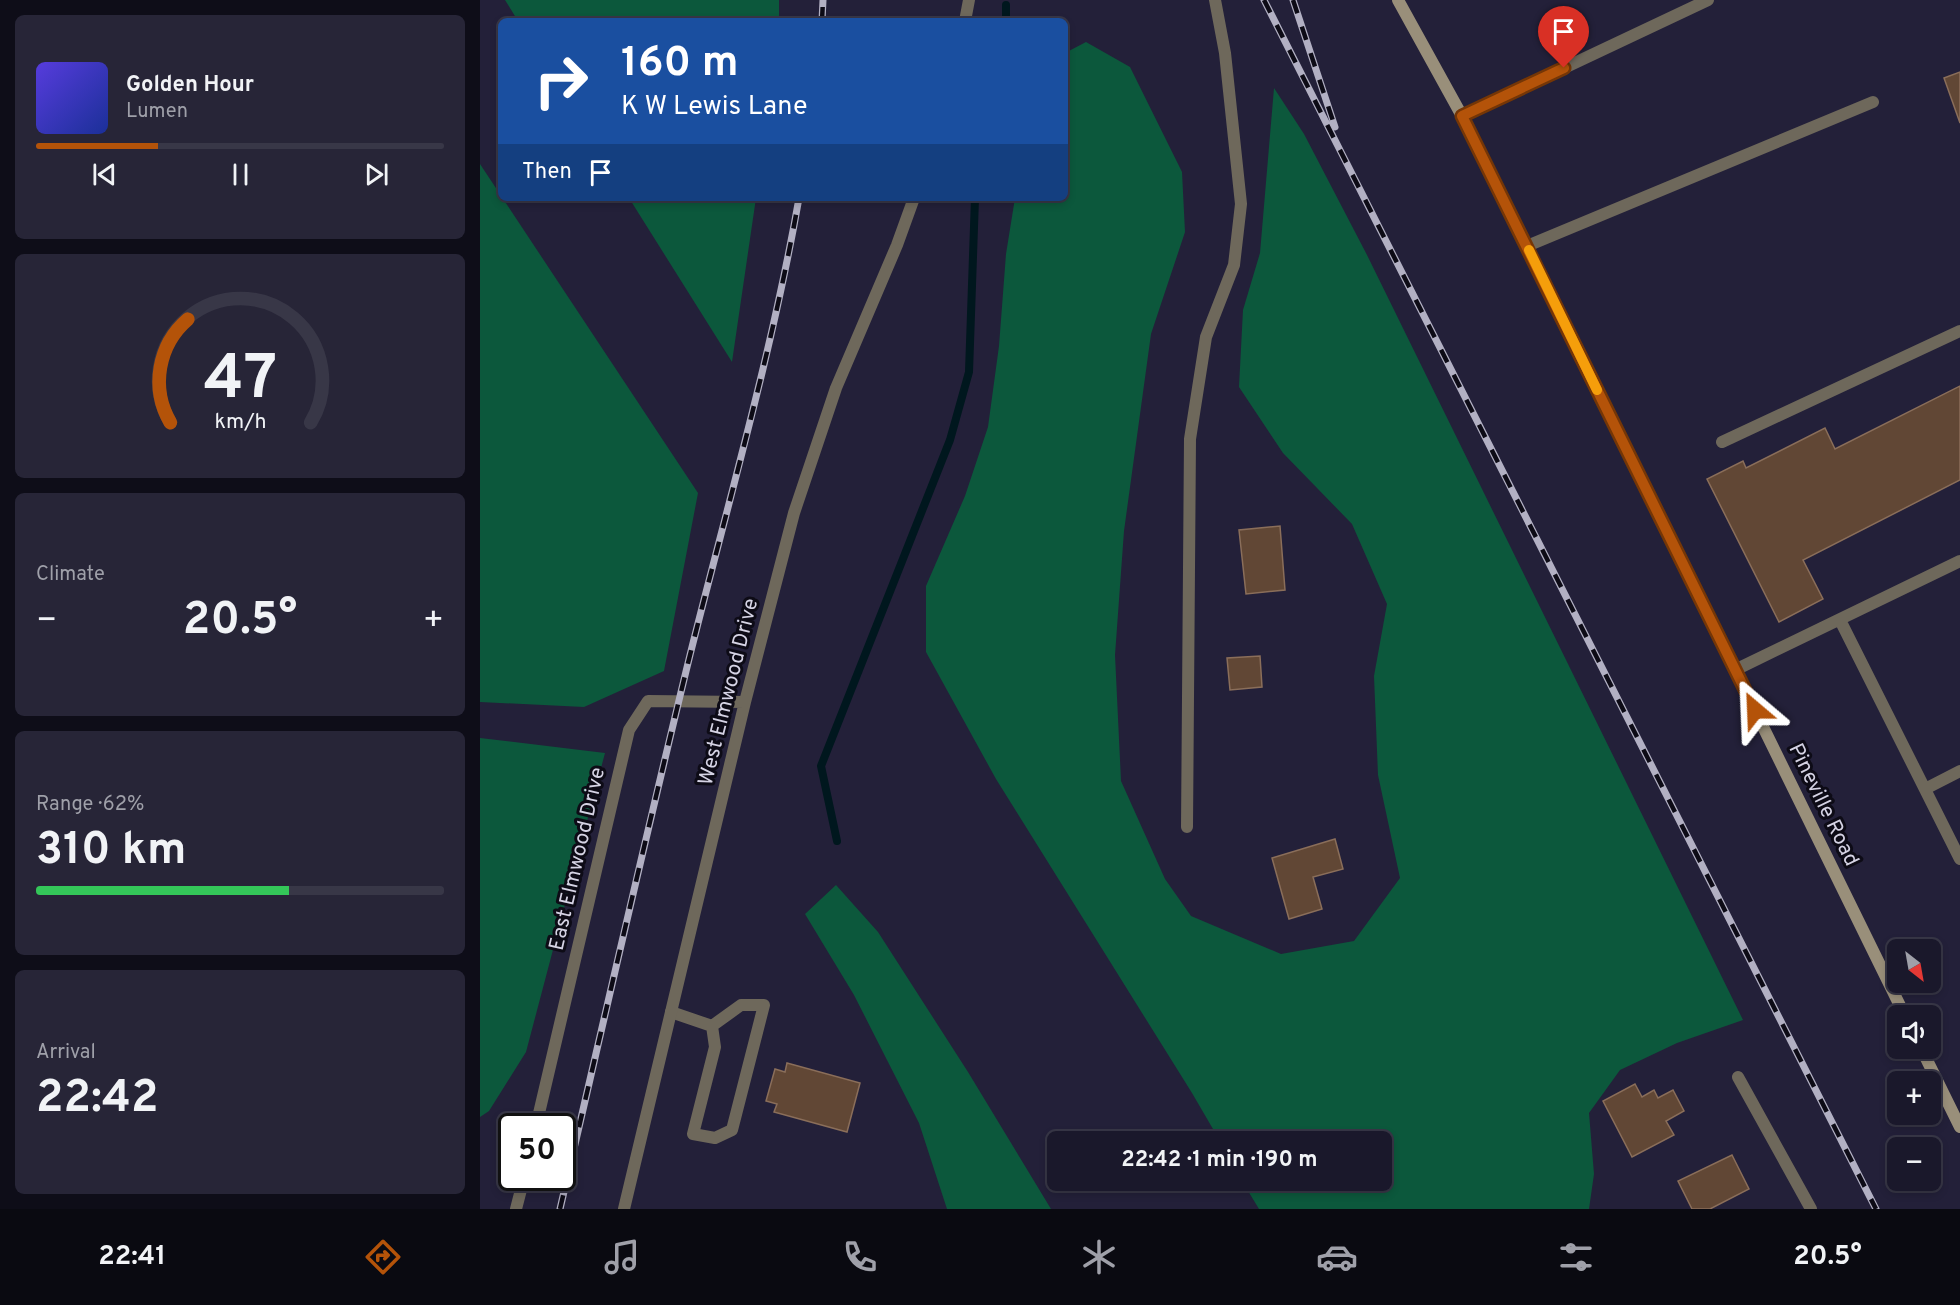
<!DOCTYPE html>
<html lang="en">
<head>
<meta charset="utf-8">
<style>
  body { margin:0; font-family:Overpass,sans-serif; background:#272537; color:#f1f3f6; height:100vh; display:flex; flex-direction:column; font-size:22px; white-space:nowrap }
  * { box-sizing:border-box; margin:0 }
  p { font-size:20px; color:#9fa0a9 }
  .icon { flex:none; width:33px; height:33px; fill:none; stroke:currentColor; stroke-width:2; stroke-linecap:round; stroke-linejoin:round }
  .map { position:relative; flex:1; overflow:hidden }
  .side { display:flex; flex-direction:column; gap:15px; padding:15px; background:#0e0d18; width:480px }
  .side>* { flex:none }
  .banner { position:absolute; left:18px; top:18px; width:570px; height:183px; border-radius:9px; box-shadow:0 3px 9px #0003,0 0 0 2px #383747; background:#1a4fa0; color:#fff; overflow:hidden }
  .needle { width:39px; rotate:149deg }
  .fabs { position:absolute; left:1407px; top:939px; display:grid; gap:12px }
  .fabs a { display:grid; place-items:center; width:54px; height:54px; border-radius:9px; background:#1a182b; box-shadow:0 3px 9px #0003,0 0 0 2px #383747; font-size:30px }
  .speed { position:absolute; left:18px; top:1113px; display:flex; gap:12px; font-size:30px; font-weight:700; text-align:center }
  .speed>* { display:grid; place-content:center; width:78px; height:78px; border-radius:50%; background:#1a182b; box-shadow:0 3px 9px #0003,0 0 0 2px #383747; line-height:1 }
  .speed .limit { border:3px solid #111; border-radius:9px; background:#fff; color:#111 }
  .pin { position:absolute; display:grid; place-items:center; width:51px; height:51px; color:#fff; margin:-62px -26px; border-radius:50% 50% 50% 0; rotate:-45deg; box-shadow:0 0 6px #0007 }
  .pin .icon { rotate:45deg }
  .me { position:absolute; width:66px; margin:-33px; rotate:334deg; stroke-linejoin:round; filter:drop-shadow(0 0 4px #0008) }
  .turn { display:flex; align-items:center; gap:21px; height:126px; padding:0 24px; font-size:27px }
  .turn .icon { width:78px; height:78px; stroke-width:2.5 }
  .turn b { display:block; font-size:42px; line-height:51px }
  .then { display:flex; align-items:center; height:57px; padding:0 24px; background:#0003; gap:12px; font-size:22px }
  .big { font-size:45px; font-weight:700; line-height:1.1 }
  .side .widget { flex:1; display:flex; flex-direction:column; justify-content:center; gap:9px; min-width:0; padding:0 21px; border-radius:9px; background:#272537 }
  .side .dial { align-items:center; gap:0 }
  .dial svg { height:156px; overflow:visible; fill:none; stroke:#383747; stroke-width:7; stroke-linecap:round; text-anchor:middle }
  .dial text { fill:#f1f3f6; stroke:none }
  .song { display:flex; align-items:center; gap:18px }
  .cover { width:72px; height:72px; border-radius:9px; background:linear-gradient(135deg,hsl(250 70% 55%),hsl(230 70% 35%)) }
  .played { height:6px; border-radius:3px; background:linear-gradient(90deg,#b45309 30%,#383747 30%) }
  .keys { display:flex; justify-content:space-around; direction:ltr }
  .heat { display:flex; justify-content:space-between; align-items:center; font-size:33px; direction:ltr }
  .charge { height:9px; border-radius:4px; background:linear-gradient(90deg,#34c759 62%,#383747 0) }
  .trip { position:absolute; left:567px; top:1131px; width:345px; height:60px; border-radius:9px; background:#1a182b; box-shadow:0 3px 9px #0003,0 0 0 2px #383747; font-weight:700; line-height:60px; text-align:center }
  .tab-bar { display:flex; height:96px; justify-content:space-around; align-items:center; background:#0a0a11; color:#9fa0a9 }
  .tab-bar .icon { width:42px; height:42px }
  .tab-bar .on { color:#b45309 }
  .tab-bar b { font-size:27px; color:#f1f3f6 }
  main { display:flex; flex:1; min-height:0 }
  .map>svg:first-child { display:block }
  .forest { fill:#0c583c }
  .lines { fill:none; stroke-linecap:round; stroke-linejoin:round }
  .stream { stroke:#00171e; stroke-width:8 }
  .building { fill:#614735; stroke:#8a6e5a; stroke-width:1.5 }
  .service { stroke:#6e685b; stroke-width:12 }
  .minor { stroke:#6e685b; stroke-width:12 }
  .secondary { stroke:#998f7a; stroke-width:12 }
  .rail-casing { stroke:#b2b0c3; stroke-width:7 }
  .rail { stroke:#0d0b16; stroke-width:4.5; stroke-dasharray:14; stroke-linecap:butt }
  .route-casing { stroke:#753606; stroke-width:15 }
  .route { stroke:#b45309; stroke-width:10 }
  .slow { stroke:#f59e0b; stroke-width:10 }
  .labels { text-anchor:middle; dominant-baseline:central; stroke-width:6; stroke-linejoin:round; paint-order:stroke }
  .street-label { font-size:21px; fill:#d5d3e4; stroke:#0d0b16 }
</style>
</head>
<body>
<main>
<section class="side">
<div class="widget">
<div class="song"><i class="cover"></i><div><b>Golden Hour</b><p>Lumen</p></div></div>
<div class="played"></div>
<div class="keys"><svg class="icon" aria-label="previous" viewBox="0 0 24 24"><path d="M18 5L8 12l10 7zM5 5v14"/></svg><svg class="icon" aria-label="pause" viewBox="0 0 24 24"><path d="M8 5v14M16 5v14"/></svg><svg class="icon" aria-label="next" viewBox="0 0 24 24"><path d="M6 5l10 7-10 7zM19 5v14"/></svg></div>
</div>
<div class="widget dial"><svg viewBox="0 0 100 80">
<path d="M14 69A42 42 0 1 1 86 69"/>
<path d="M14 69A42 42 0 0 1 23 16" stroke="#b45309"/>
<text x="50" y="56" font-size="32" font-weight="700">47</text>
<text x="50" y="72" font-size="11">km/h</text>
</svg></div>
<div class="widget"><p>Climate</p>
<div class="heat"><a>−</a><b class="big">20.5°</b><a>+</a></div>
</div>
<div class="widget"><p>Range · 62%</p><b class="big">310 km</b><div class="charge"></div></div>
<div class="widget"><p>Arrival</p><b class="big">22:42</b></div>
</section>
<div class="map">
<svg width="1480" height="1209" viewBox="0 0 1480 1209">
  <rect width="100%" height="100%" fill="#232039"/>
  <path class="forest" d="M25,0h274v21h-261z
    M606,42l44,25 52,105 3,60 -34,102 -27,197 -9,124 6,126 44,98 26,37 90,38 73,-13 46,-63 -22,-103 -4,-99 13,-72 -35,-80 -69,-71 -44,-66 4,-77 17,-57 14,-165 30,46 63,121 376,765 -66,23 -57,27 -31,43 5,61 -5,35h-330l-17,-28 140,-1v-38l-162,-1 -28,-48 -196,-314 -70,-127v-66l39,-90 23,-69 11,-81 7,-92 9,-56h50v-145z
    M0,164l218,329 -34,178 -80,36 -104,-5z
    M149,198h127l-24,164z
    M0,738l125,15 -79,299 -37,59 -9,6z
    M356,885l42,47 90,140 83,137h-104l-28,-86 -65,-128 -49,-81z"/>
  <g class="lines">
    <path class="stream" d="M526,21v-16
      M357,841l-16,-75 129,-326 19,-68 6,-174"/>
  </g>
  <path class="building" d="M1480,72v51l-16,-45z
    M1480,386v94l-157,80 20,39 -44,23 -72,-143 36,-18 3,7 79,-40 10,21z
    M800,526l5,64 -39,4 -7,-64z
    M780,656l2,31 -32,3 -3,-32z
    M855,839l8,30 -30,8 9,32 -33,10 -17,-61z
    M307,1063l73,20 -13,49 -73,-20 3,-8 -11,-3 9,-32 10,3z
    M1155,1084l7,13 12,-7 4,8 15,-8 11,21 -18,10 8,14 -42,22 -29,-56z
    M1252,1155l17,34 -39,20h-18l-14,-28z"/>
  <g class="lines">
    <path class="service" d="M1047,246l346,-144
      M1242,442l238,-111
      M1360,620l120,239
      M1255,670l225,-109
      M1445,789l35,-18
      M261,1005h23l-32,125 -17,8 -22,-4 22,-87 -3,-21z
      M191,1012l41,14"/>
    <path class="minor" d="M485,21l4,-21
      M982,116l246,-116
      M707,827l3,-388 16,-102 28,-72 7,-61 -16,-151 -10,-53
      M1258,1077l73,132
      M56,1126l93,-396 19,-29 97,1
      M36,1209l8,-31
      M144,1209l121,-507 49,-189 42,-125 61,-143 17,-47"/>
    <path class="secondary" d="M918,0l64,116 65,130 378,770
      M1441,1048l39,79"/>
    <g class="rail-casing">
      <path id="rail" d="M784,0l612,1209
        M813,0l42,127
        M342,21l1,-21
        M80,1209c43,-185 85,-370 130,-554 38,-152 82,-303 109,-457"/>
    </g>
    <use href="#rail" class="rail"/>
  </g>
  <g class="lines">
    <g class="route-casing">
      <path id="route" d="M1084,68l-102,48 293,594"/>
    </g>
    <use href="#route" class="route"/>
    <path class="slow" d="M1049,250l68,140"/>
  </g>
  <g class="labels">
    <g class="street-label">
      <text transform="translate(249 692) rotate(-76)">West Elmwood Drive</text>
      <text transform="translate(1343 805) rotate(64)">Pineville Road</text>
      <text transform="translate(98 859) rotate(-77)">East Elmwood Drive</text>
    </g>
  </g>
</svg>
<div class="fabs">
<a><svg class="needle" viewBox="-14 -14 28 28"><path d="M0-13l5 13h-10z" fill="#e53935"/><path d="M0 13l5-13h-10z" fill="#9fa0a9"/></svg></a>
<a><svg class="icon" aria-label="sound" viewBox="0 0 24 24"><path d="M4 9h4l5-4v14l-5-4H4zM17 9q2 3 0 6"/></svg></a>
<a>+</a>
<a>−</a>
</div>
<div class="speed"><div class="limit">50</div></div>
<div class="pin" style="left:1084px;top:68px;background:#d93025"><svg class="icon" aria-label="arrive" viewBox="0 0 24 24"><path d="M6 21V4h12l-3 4 3 4H6"/></svg></div>
<svg class="me" style="left:1275px;top:710px" viewBox="-20 -20 40 40"><path d="M0-17L14 15 0 8-14 15z" fill="#b45309" stroke="#fff" stroke-width="4"/></svg>
<div class="trip">22:42 · 1 min · 190 m</div>
<div class="banner">
<div class="turn"><svg class="icon" aria-label="right" viewBox="0 0 24 24"><path d="M7 20v-9h11M14 6l5 5-5 5"/></svg><div><b>160 m</b>K W Lewis Lane</div></div>
<div class="then">Then<svg class="icon" aria-label="arrive" viewBox="0 0 24 24"><path d="M6 21V4h12l-3 4 3 4H6"/></svg></div>
</div>
</div>
</main>
<nav class="tab-bar">
<b>22:41</b>
<svg class="icon on" aria-label="directions" viewBox="0 0 24 24"><path d="M12 3l9 9-9 9-9-9zM9 14v-3h6M13 9l2 2-2 2"/></svg>
<svg class="icon" aria-label="music" viewBox="0 0 24 24"><path d="M9 18V5l10-2v13"/><circle cx="6" cy="18" r="3"/><circle cx="16" cy="16" r="3"/></svg>
<svg class="icon" aria-label="phone" viewBox="0 0 24 24"><path d="M5 4h4l2 5-3 2q2 4 5 5l2-3 5 2v4C11 20 4 13 5 4z"/></svg>
<svg class="icon" aria-label="climate" viewBox="0 0 24 24"><path d="M12 3v18M4 7l16 10M4 17L20 7"/></svg>
<svg class="icon" aria-label="car" viewBox="0 0 24 24"><path d="M5 17H2v-5l4-1 3-4h7l3 4 3 1v5h-3M9 17h6M6 11h13"/><circle cx="7" cy="17" r="2"/><circle cx="17" cy="17" r="2"/></svg>
<svg class="icon" aria-label="filters" viewBox="0 0 24 24"><path d="M4 7h16M4 17h16"/><circle cx="9" cy="7" r="2"/><circle cx="15" cy="17" r="2"/></svg>
<b>20.5°</b>
</nav>
</body>
</html>
